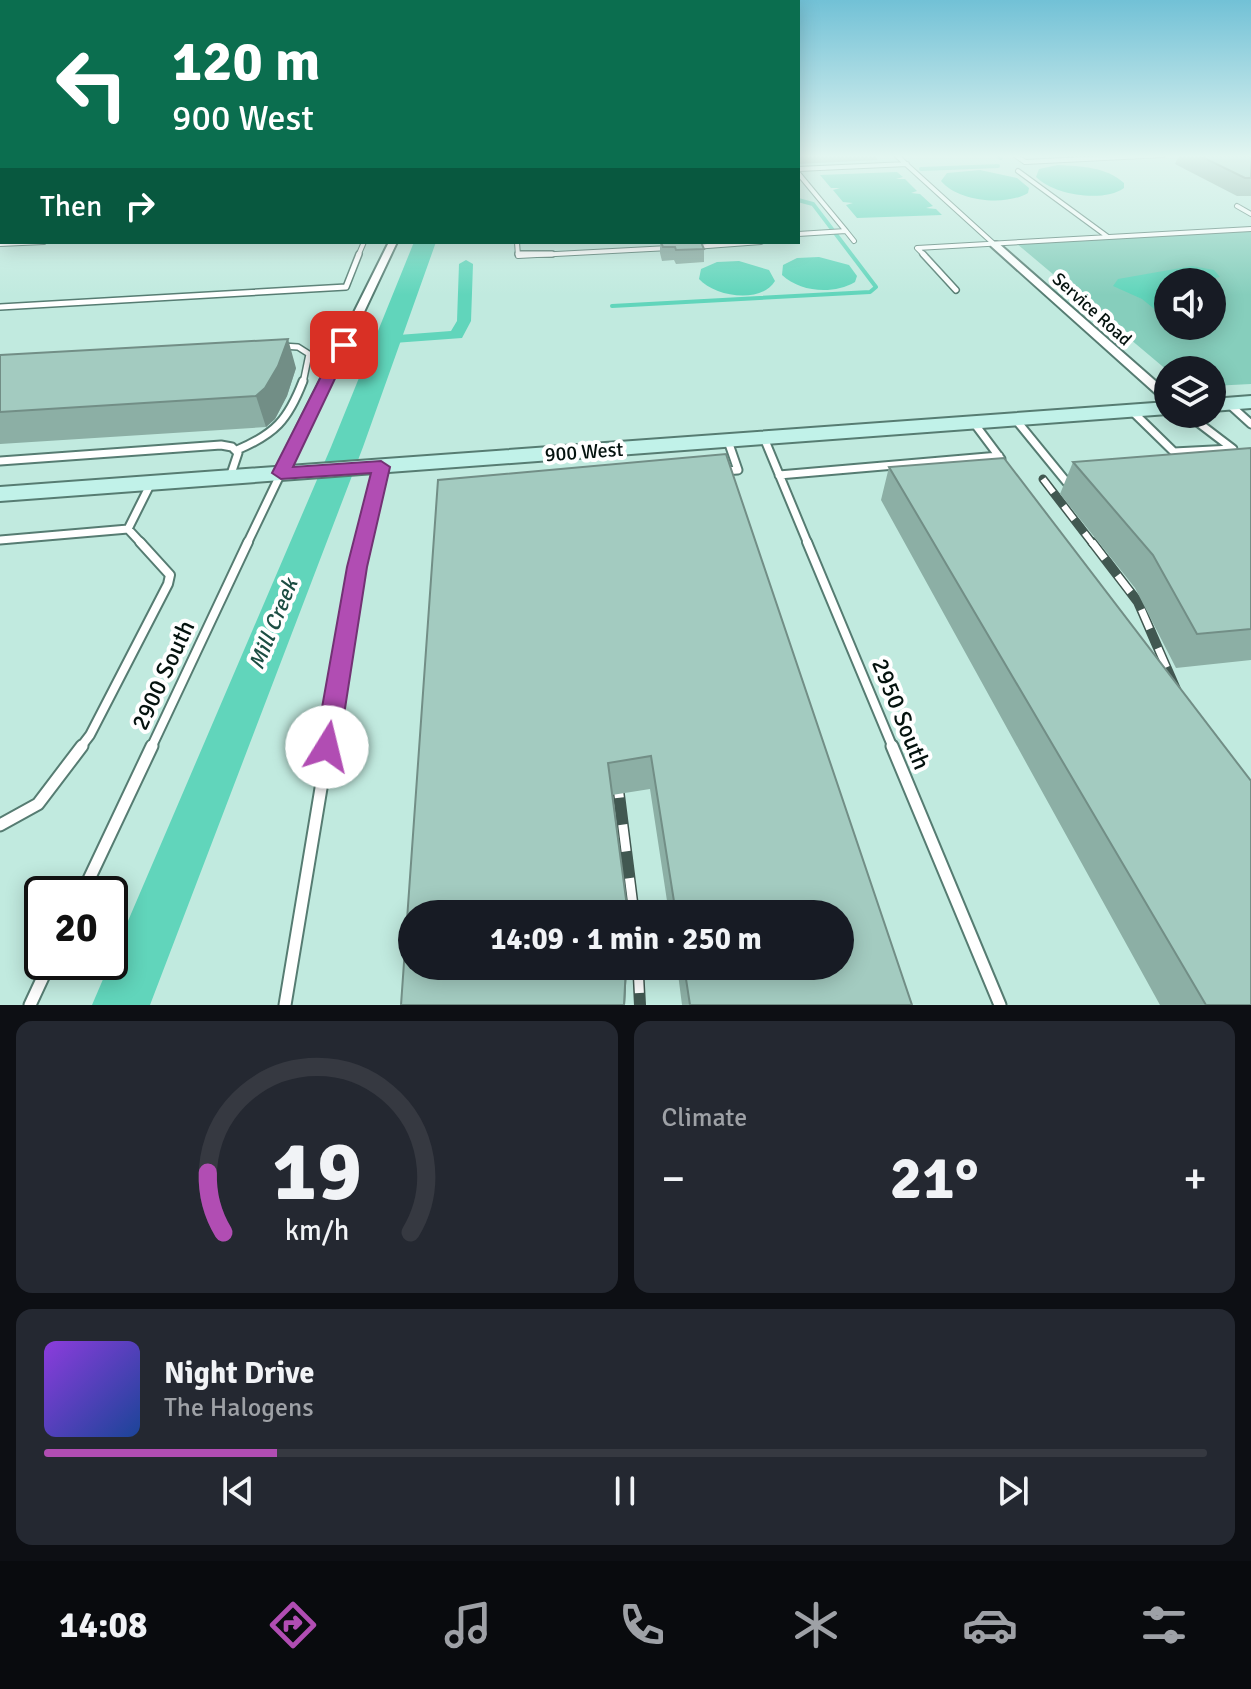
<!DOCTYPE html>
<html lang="en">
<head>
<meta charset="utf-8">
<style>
  body { margin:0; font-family:Signika,sans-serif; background:#242831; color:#f1f3f6; height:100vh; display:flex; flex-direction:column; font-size:30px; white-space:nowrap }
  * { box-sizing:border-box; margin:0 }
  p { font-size:26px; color:#9ea1a6 }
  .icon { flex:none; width:44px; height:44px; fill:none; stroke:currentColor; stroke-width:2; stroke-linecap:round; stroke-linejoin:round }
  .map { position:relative; height:1005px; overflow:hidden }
  .side { display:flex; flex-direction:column; gap:16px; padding:16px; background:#0d0f14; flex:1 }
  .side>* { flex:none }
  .banner { position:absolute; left:0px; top:0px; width:800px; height:244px; box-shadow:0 4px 20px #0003; background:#0b6e4f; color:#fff; overflow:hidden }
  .buttons { position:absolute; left:1154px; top:268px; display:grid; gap:16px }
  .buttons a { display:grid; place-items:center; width:72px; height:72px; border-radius:50%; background:#171b24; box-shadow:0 4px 20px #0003; font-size:40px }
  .speed { position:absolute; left:24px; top:876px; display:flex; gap:16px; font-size:40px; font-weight:700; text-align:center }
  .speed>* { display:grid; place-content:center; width:104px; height:104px; border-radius:50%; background:#171b24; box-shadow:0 4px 20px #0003; line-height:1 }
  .speed .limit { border:4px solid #111; border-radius:12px; background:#fff; color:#111 }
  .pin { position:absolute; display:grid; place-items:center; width:68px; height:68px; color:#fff; margin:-34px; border-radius:16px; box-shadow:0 4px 12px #0006 }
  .me { position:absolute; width:88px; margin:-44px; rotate:9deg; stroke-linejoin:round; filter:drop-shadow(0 0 6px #0008) }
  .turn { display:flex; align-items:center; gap:28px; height:168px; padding:0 40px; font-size:36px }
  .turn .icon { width:104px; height:104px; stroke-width:2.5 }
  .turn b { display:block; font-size:56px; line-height:68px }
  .then { display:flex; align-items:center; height:76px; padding:0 40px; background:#0003; gap:16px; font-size:30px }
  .big { font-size:60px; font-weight:700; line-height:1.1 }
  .side .card { flex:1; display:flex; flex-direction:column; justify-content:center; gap:12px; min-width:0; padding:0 28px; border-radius:16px; background:#242831 }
  .side .dial { align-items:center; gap:0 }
  .dial svg { height:208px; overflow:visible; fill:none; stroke:#363941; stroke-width:7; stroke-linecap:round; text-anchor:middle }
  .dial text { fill:#f1f3f6; stroke:none }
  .song { display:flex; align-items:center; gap:24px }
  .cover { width:96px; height:96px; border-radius:12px; background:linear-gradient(135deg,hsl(270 70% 55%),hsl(220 70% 35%)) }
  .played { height:8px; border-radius:4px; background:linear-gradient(90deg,#b14db3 20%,#363941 20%) }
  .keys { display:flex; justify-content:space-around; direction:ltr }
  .heat { display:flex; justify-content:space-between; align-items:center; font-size:44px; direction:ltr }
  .side .tiles { flex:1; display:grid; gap:16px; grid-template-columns:1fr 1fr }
  .card:last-child { grid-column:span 2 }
  .trip { position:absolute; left:398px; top:900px; width:456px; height:80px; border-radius:40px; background:#171b24; box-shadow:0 4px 20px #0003; font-weight:700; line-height:80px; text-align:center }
  .menu { display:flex; height:128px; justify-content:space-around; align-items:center; background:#090b0e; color:#9ea1a6 }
  .menu .icon { width:56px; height:56px }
  .menu .on { color:#b14db3 }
  .menu b { font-size:36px; color:#f1f3f6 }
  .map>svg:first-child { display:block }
  .green { fill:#86cebc; fill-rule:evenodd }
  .water { fill:#61d5bb }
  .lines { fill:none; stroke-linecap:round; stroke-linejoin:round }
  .stream { stroke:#61d5bb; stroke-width:4 }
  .canal { fill:#61d5bb; fill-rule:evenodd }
  .river { fill:#61d5bb; fill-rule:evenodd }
  .lane-far4-casing { stroke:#567c72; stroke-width:6 }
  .lane-far3-casing { stroke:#567c72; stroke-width:8 }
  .lane-far2-casing { stroke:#567c72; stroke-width:11 }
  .lane-far1-casing { stroke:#567c72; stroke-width:12 }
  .lane-casing { stroke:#567c72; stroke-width:15 }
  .street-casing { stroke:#567c72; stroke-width:4 }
  .secondary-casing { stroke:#567c72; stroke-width:4 }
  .lane-far4 { stroke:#fff; stroke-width:4 }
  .lane-far3 { stroke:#fff; stroke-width:5 }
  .lane-far2 { stroke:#fff; stroke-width:7 }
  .lane-far1 { stroke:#fff; stroke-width:8 }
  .lane { stroke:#fff; stroke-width:11 }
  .street { fill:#fff; fill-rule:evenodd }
  .secondary { fill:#c1f2e9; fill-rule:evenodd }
  .rail-far2-casing { stroke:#415851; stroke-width:9 }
  .rail-far1-casing { stroke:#415851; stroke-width:10 }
  .rail-casing { stroke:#415851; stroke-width:12 }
  .rail-far2 { stroke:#fff; stroke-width:6; stroke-dasharray:17; stroke-linecap:butt }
  .rail-far1 { stroke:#fff; stroke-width:7; stroke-dasharray:21; stroke-linecap:butt }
  .rail { stroke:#fff; stroke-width:9; stroke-dasharray:27; stroke-linecap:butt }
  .wall { fill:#8cafa5 }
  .shaded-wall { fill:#728e86 }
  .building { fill:#a3cbc0; stroke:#728e86; stroke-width:2 }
  .route { fill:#b14db3; stroke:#733274; stroke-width:2 }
  .labels { text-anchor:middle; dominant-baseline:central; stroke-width:8; stroke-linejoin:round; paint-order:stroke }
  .far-street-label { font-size:18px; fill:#04120e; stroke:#fff }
  .street-label { font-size:20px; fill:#04120e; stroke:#fff }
  .water-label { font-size:22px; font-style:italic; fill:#1c4e43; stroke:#fff }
  .near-street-label { font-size:24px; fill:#04120e; stroke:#fff }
</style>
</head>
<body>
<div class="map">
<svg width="1251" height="1005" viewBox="0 0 1251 1005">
  <rect width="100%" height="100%" fill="#c1eadf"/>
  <path class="green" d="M1251,231v153l-39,2v-16l-44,1 -152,-128zM1168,282h44v44h-44z"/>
  <path class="water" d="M1058,165c22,1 49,2 66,18v5c-21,15 -70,7 -88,-11l3,-8z
    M980,170l37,8 12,10 -1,5c-21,13 -70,9 -87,-12l6,-8z
    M897,172l6,5 -7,2h9l12,12 -6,2 9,1 13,12 -7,2 10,1 6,6 -85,3 -11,-13 7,-2 -10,-1 -10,-12 7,-2h-9l-11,-13z
    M819,257l30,8 8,11 -2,6c-22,13 -55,10 -73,-7l1,-10 14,-7z
    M739,261l30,9 6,11c-14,23 -60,16 -76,-2l2,-10 16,-7z
    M1192,266l22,4 6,7 -23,5h-29v38l-26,-21 -29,-13 5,-7z"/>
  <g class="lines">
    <path class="stream" d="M996,155l5,3
      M921,169l77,-3
      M612,306l258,-14 6,-5 -63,-83 -15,-4"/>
    <path class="canal" d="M466,260l7,4 -2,57 -9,17 -82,6v-6l5,-2 66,-5 6,-10 2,-57z"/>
    <path class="river" d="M414,242h22l-73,205 -213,558h-58l239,-558z"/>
    <g class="lane-far4-casing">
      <path id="lane-far4" d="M896,155l98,89
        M1015,155l10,7 138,-7
        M798,169l109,-5
        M1018,171l90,66
        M798,173l48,58
        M1237,206l14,8
        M798,234l48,-3 8,10
        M517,242l1,14 151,-8
        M0,244l44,-2
        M694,247l67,-5
        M358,256l6,-14
        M925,256l-8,-8 334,-19"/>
    </g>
    <g class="lane-far3-casing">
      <path id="lane-far3" d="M518,254h34
        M923,254l33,36
        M0,307l346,-20 13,-33
        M282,346l16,1 11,7 -6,29"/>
    </g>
    <g class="lane-far2-casing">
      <path id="lane-far2" d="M1229,404l22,20
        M1132,411l42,41 58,-3
        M1187,414l46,35
        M1016,420l53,65 4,-1
        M974,423l27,36
        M764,438l44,106
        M237,450c38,-16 51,-30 66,-69
        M0,461l221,-16 11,2 6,6 -8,24
        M723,471l15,-1 -10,-29
        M779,475l220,-19
        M128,529l14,15
        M0,540l128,-11 23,-46
        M247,544l34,-71
        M362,544l19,-77"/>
    </g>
    <g class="lane-far1-casing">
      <path id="lane-far1" d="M807,542l86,206
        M80,748l10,-13 78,-151 2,-9 -30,-33
        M151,748l97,-206
        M327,748l36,-206"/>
    </g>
    <g class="lane-casing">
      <path id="lane" d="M892,746l108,259
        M0,825l38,-21 44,-58
        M82,894l70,-148
        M30,1005l20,-43
        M285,1005l43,-259"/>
    </g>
    <g class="street-casing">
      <path id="street" d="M389,242h8l-109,231 -7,4 -5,-1 -2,-3z
        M991,242h6l171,150v10l-4,-1 -173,-155z"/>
    </g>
    <g class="secondary-casing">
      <path id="secondary" d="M1251,396v12l-39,3v-12z
        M1168,402v12l-1168,87v-14z"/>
    </g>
    <use href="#lane-far4" class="lane-far4"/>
    <use href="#lane-far3" class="lane-far3"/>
    <use href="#lane-far2" class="lane-far2"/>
    <use href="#lane-far1" class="lane-far1"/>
    <use href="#lane" class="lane"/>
    <use href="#street" class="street"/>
    <use href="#secondary" class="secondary"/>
    <g class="rail-far2-casing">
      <path id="rail-far2" d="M1043,479l50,65"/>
    </g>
    <g class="rail-far1-casing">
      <path id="rail-far1" d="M1092,542l46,60 40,92"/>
    </g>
    <g class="rail-casing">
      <path id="rail" d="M616,771l18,143
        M638,966l2,39"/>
    </g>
    <use href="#rail-far2" class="rail-far2"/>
    <use href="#rail-far1" class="rail-far1"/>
    <use href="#rail" class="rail"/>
  </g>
  <path class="wall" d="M798,155h80l-1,5 -79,4z
    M1179,155h72v41h-14l-62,-32z
    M656,242h45l3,7v13l-28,2 -2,-4 -12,1 -2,-8v-10z
    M0,355l296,13 -9,28 -12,23 -9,8 -266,17z
    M1251,448v212l-75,8 -41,-80 -75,-94 13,-32z
    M726,454l186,551h-230l-5,-39h163v-52h-171l-19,-125 -38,6 16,119h-216v52h215l-2,39h-224l37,-525z
    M889,467l362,538h-91l-279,-505z"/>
  <path class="shaded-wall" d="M288,339l8,29 -9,28 -12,23 -9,8 -10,-31z
    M626,966h1l-2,39h-1z"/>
  <path class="building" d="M1198,155h53v23h-6z
    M661,242h40l3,7 -28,1 -1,-3h-12z
    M288,339l-10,27 -13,22 -9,8 -256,16v-57z
    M1251,448v181l-54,5 -44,-79 -80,-93z
    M726,454l186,551h-222l-6,-39h156v-52h-164l-25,-158 -43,7 20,151h-216v52h214l-2,39h-223l37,-525z
    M1004,458l247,323v224h-45l-317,-538z"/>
  <linearGradient id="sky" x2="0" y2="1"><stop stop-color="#72c1d6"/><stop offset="0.53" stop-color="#e3f6f1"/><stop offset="1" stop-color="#e3f6f1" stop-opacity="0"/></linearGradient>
  <rect width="1251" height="295" fill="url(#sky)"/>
  <path class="route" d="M344,341l7,4 -58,122 88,-6 9,6 -23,100 -28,180 -3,7 -9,3 -8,-3 -4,-7 32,-180 24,-94 -90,6 -9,-6 65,-128z"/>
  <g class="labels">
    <g class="far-street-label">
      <text transform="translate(1092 309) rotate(42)">Service Road</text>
    </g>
    <g class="street-label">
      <text transform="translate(584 452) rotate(-4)">900 West</text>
    </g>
    <g class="water-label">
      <text transform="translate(273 624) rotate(-68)">Mill Creek</text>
    </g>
    <g class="near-street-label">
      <text transform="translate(163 675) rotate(-65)">2900 South</text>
      <text transform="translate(901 714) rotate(68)">2950 South</text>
    </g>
  </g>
</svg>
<div class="buttons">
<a><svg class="icon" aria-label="sound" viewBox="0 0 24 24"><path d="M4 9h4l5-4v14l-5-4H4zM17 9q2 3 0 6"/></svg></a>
<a><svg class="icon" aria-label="layers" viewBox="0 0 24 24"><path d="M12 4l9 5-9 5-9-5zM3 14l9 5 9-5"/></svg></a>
</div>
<div class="speed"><div class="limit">20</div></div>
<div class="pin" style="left:344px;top:345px;background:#d93025"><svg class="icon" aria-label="arrive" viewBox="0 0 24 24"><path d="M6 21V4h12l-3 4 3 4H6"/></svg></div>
<svg class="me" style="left:327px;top:747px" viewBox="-20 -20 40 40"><circle r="19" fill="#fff"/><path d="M0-13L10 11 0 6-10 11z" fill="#b14db3"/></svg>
<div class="trip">14:09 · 1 min · 250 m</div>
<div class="banner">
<div class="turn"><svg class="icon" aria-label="left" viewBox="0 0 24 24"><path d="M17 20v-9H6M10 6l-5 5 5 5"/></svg><div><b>120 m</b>900 West</div></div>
<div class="then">Then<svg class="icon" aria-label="right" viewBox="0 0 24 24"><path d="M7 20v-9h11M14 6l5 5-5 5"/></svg></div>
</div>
</div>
<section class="side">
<div class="tiles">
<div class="card dial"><svg viewBox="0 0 100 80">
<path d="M14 69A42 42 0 1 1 86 69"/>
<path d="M14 69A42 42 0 0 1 8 46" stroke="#b14db3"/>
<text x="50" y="56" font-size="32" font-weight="700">19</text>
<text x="50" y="72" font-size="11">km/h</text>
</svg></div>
<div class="card"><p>Climate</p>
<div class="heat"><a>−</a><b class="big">21°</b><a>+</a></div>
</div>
<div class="card">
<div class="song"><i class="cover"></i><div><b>Night Drive</b><p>The Halogens</p></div></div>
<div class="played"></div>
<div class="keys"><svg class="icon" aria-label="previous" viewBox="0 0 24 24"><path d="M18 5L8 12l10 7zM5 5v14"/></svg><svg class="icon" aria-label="pause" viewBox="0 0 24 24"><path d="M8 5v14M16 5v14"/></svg><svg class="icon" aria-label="next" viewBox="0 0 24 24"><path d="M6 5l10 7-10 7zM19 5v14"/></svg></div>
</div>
</div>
</section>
<nav class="menu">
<b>14:08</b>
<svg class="icon on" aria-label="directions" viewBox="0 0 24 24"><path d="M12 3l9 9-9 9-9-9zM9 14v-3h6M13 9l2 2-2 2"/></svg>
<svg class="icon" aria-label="music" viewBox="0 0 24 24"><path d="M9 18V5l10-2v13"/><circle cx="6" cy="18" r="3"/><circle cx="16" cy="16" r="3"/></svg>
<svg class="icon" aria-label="phone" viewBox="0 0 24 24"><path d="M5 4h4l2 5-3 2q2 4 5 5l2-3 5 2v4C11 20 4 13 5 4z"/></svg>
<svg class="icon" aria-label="climate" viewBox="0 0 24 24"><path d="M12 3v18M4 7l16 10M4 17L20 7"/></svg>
<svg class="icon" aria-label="car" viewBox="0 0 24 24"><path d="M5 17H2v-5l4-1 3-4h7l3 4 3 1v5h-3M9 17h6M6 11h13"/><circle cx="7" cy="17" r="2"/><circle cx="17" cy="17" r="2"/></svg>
<svg class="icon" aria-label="filters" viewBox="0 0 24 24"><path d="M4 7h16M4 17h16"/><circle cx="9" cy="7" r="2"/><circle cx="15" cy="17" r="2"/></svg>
</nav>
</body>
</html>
